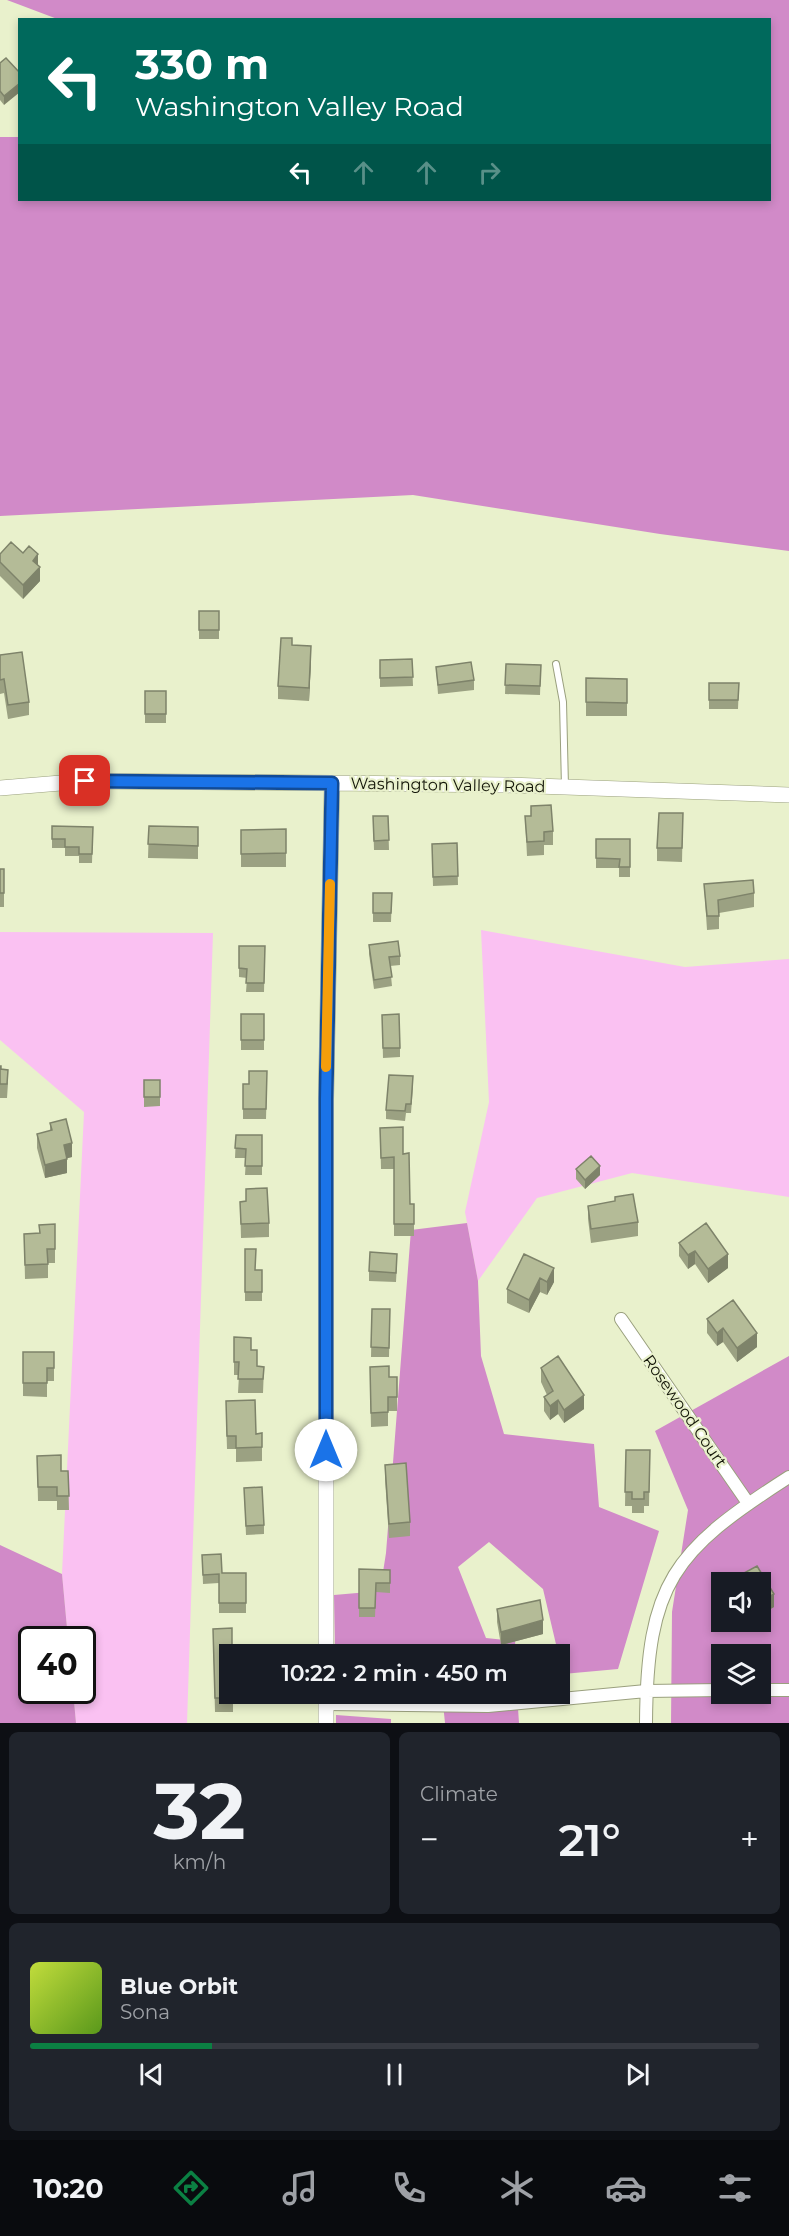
<!DOCTYPE html>
<html lang="en">
<head>
<meta charset="utf-8">
<style>
  body { margin:0; font-family:Montserrat,sans-serif; background:#20242c; color:#f1f3f6; height:100vh; display:flex; flex-direction:column; font-size:22px; white-space:nowrap }
  * { box-sizing:border-box; margin:0 }
  p { font-size:20px; color:#9ea1a6 }
  .icon { flex:none; width:33px; height:33px; fill:none; stroke:currentColor; stroke-width:2; stroke-linecap:round; stroke-linejoin:round }
  .map { position:relative; height:1723px; overflow:hidden }
  .drawer { display:flex; flex-direction:column; gap:9px; padding:9px; background:#0d0f14; flex:1 }
  .drawer>* { flex:none }
  .guide { position:absolute; left:18px; top:18px; width:753px; height:183px; border-radius:0px; box-shadow:0 3px 9px #0003; background:#00695c; color:#fff; overflow:hidden }
  .fabs { position:absolute; left:711px; top:1572px; display:grid; gap:12px }
  .fabs a { display:grid; place-items:center; width:60px; height:60px; border-radius:0px; background:#171b24; box-shadow:0 3px 9px #0003; font-size:30px }
  .speed { position:absolute; left:18px; top:1626px; display:flex; gap:12px; font-size:30px; font-weight:700; text-align:center }
  .speed>* { display:grid; place-content:center; width:78px; height:78px; border-radius:50%; background:#171b24; box-shadow:0 3px 9px #0003; line-height:1 }
  .speed .limit { border:3px solid #111; border-radius:9px; background:#fff; color:#111 }
  .pin { position:absolute; display:grid; place-items:center; width:51px; height:51px; color:#fff; margin:-26px; border-radius:12px; box-shadow:0 3px 9px #0006 }
  .me { position:absolute; width:66px; margin:-33px; rotate:0deg; stroke-linejoin:round; filter:drop-shadow(0 0 4px #0008) }
  .turn { display:flex; align-items:center; gap:21px; height:126px; padding:0 18px; font-size:27px }
  .turn .icon { width:78px; height:78px; stroke-width:2.5 }
  .turn b { display:block; font-size:42px; line-height:51px }
  .lanes { display:flex; align-items:center; height:57px; padding:0 18px; background:#0003; justify-content:center; gap:30px; direction:ltr }
  .lanes .off { opacity:.35 }
  .big { font-size:45px; font-weight:600; line-height:1.1 }
  .drawer .widget { flex:1; display:flex; flex-direction:column; justify-content:center; gap:9px; min-width:0; padding:0 21px; border-radius:9px; background:#20242c }
  .drawer .dial { align-items:center; gap:0 }
  .dial b { font-size:78px; line-height:1 }
  .song { display:flex; align-items:center; gap:18px }
  .cover { width:72px; height:72px; border-radius:9px; background:linear-gradient(135deg,hsl(70 70% 55%),hsl(90 70% 35%)) }
  .played { height:6px; border-radius:3px; background:linear-gradient(90deg,#0b8043 25%,#363941 25%) }
  .keys { display:flex; justify-content:space-around; direction:ltr }
  .heat { display:flex; justify-content:space-between; align-items:center; font-size:33px; direction:ltr }
  .drawer .tiles { flex:1; display:grid; gap:9px; grid-template-columns:1fr 1fr }
  .widget:last-child { grid-column:span 2 }
  .trip { position:absolute; left:219px; top:1644px; width:351px; height:60px; border-radius:0px; background:#171b24; box-shadow:0 3px 9px #0003; font-weight:600; line-height:60px; text-align:center }
  .dock { display:flex; height:96px; justify-content:space-around; align-items:center; background:#090b0e; color:#9ea1a6 }
  .dock .icon { width:42px; height:42px }
  .dock .selected { color:#0b8043 }
  .dock b { font-size:27px; color:#f1f3f6 }
  .map>svg:first-child { display:block }
  .green { fill:#fac1f2 }
  .forest { fill:#d18ac8; fill-rule:evenodd }
  .lines { fill:none; stroke-linecap:round; stroke-linejoin:round }
  .service-casing { stroke:#9aa07e; stroke-width:8 }
  .minor-casing { stroke:#9aa07e; stroke-width:14 }
  .tertiary-casing { stroke:#9aa07e; stroke-width:16 }
  .service { stroke:#fff; stroke-width:6 }
  .minor { stroke:#fff; stroke-width:12 }
  .tertiary { stroke:#fff; stroke-width:15 }
  .wall { fill:#9ba182 }
  .shaded-wall { fill:#7e836a }
  .building { fill:#b4bb97; stroke:#7e836a; stroke-width:1.5 }
  .route-casing { stroke:#114b97; stroke-width:15 }
  .route { stroke:#1a73e8; stroke-width:10 }
  .slow { stroke:#f59e0b; stroke-width:10 }
  .labels { text-anchor:middle; dominant-baseline:central; stroke-width:4.5; stroke-linejoin:round; paint-order:stroke }
  .street-label { font-size:16px; fill:#131508; stroke:#e9f1cc }
</style>
</head>
<body>
<div class="map">
<svg width="789" height="1723" viewBox="0 0 789 1723">
  <rect width="100%" height="100%" fill="#e9f1cc"/>
  <path class="green" d="M481,930l204,37 104,-8v238l-157,-24 -95,25 -59,83 -13,-69 24,-110z
    M0,932l213,1 -26,790h-111l-3,-32 9,-1v-50l-14,-1 -6,-65 22,-462 -84,-72z"/>
  <path class="forest" d="M7,0h782v551l-129,-17 -247,-39 -413,21v-379h19l1,63h750v-180h-710z
    M467,1223l11,58 3,75 23,78 90,10 5,63 60,24 -41,138 -55,5 -20,-85 -54,-47 -31,25 28,71 29,3 1,13h-181l-1,-59 46,-4 6,-38 25,-323z
    M789,1356v367h-118l1,-111 16,-102 -33,-79zM722,1582h38v40h-38zM722,1654h38v40h-38z
    M0,1545l62,29 6,65 -36,1v50l41,1 3,32h-76z
    M442,1694h75l2,29h-74z
    M336,1715l55,4v4h-55z"/>
  <g class="lines">
    <g class="service-casing">
      <path id="service" d="M556,664l7,38 2,85"/>
    </g>
    <g class="minor-casing">
      <path id="minor" d="M621,1319l127,184
        M760,1690h29
        M326,1704l162,2 158,-15 76,-1
        M646,1723c1,-140 27,-172 143,-246"/>
    </g>
    <g class="tertiary-casing">
      <path id="tertiary" d="M0,788l85,-7 247,2 173,2 284,10
        M326,1654v-555l6,-316
        M326,1723v-29"/>
    </g>
    <use href="#service" class="service"/>
    <use href="#minor" class="minor"/>
    <use href="#tertiary" class="tertiary"/>
  </g>
  <path class="wall" d="M6,58l-2,47 -4,-5v-37z
    M23,553l15,13 2,15 -17,18 -23,-23v-22z
    M199,611h20v28h-20z
    M0,655l29,47v13l-21,4 -4,-26 -4,1z
    M412,659l1,27 -33,1v-27z
    M311,660l-2,41 -31,-2v-13z
    M506,664l35,1 -1,30 -35,-1z
    M436,667l38,13v10l-36,4z
    M586,678l41,1v37h-41z
    M709,683h30l-1,26h-29z
    M145,691h21v32h-21z
    M531,806l22,25v14h-9v10l-17,1 -2,-40h6z
    M683,813l-1,49 -25,-1v-13z
    M373,816h15l1,34h-15z
    M52,826l41,1 -1,36h-13v-7h-14v-8h-13z
    M149,826l49,1v32l-50,-1z
    M286,829v38h-45v-37z
    M596,839h34v38h-11v-9h-23z
    M457,843l1,42 -25,1 -1,-42z
    M0,869h4v38h-4z
    M704,884l50,9v14l-35,6v16l-12,1z
    M373,893h19l-1,29h-18z
    M369,945l31,11v9l-10,1 2,20 -18,3 -5,-35z
    M239,946h26l-1,46h-18l1,-14 -8,-1z
    M241,1014h23v36h-23z
    M382,1015l18,33v9l-17,1z
    M0,1066l8,17 -1,15h-7z
    M144,1080h16v26l-16,1z
    M267,1080l-1,39h-23v-35h6z
    M413,1086l-2,27h-5l-1,8 -19,-2v-9z
    M50,1123l22,34 -5,1v15l-22,5 -8,-30v-14l13,-3z
    M380,1128l23,26 7,50h4v32h-20v-67h-13z
    M236,1135h26v40h-17l1,-17h-11z
    M576,1169l24,6 -15,14 -9,-10z
    M246,1189l23,34v14l-28,1 -1,-36 6,-1z
    M615,1201l23,21v14l-47,7 -3,-24v-13z
    M39,1233l16,16v14h-7v15l-23,1 -1,-45z
    M679,1243l49,25 -20,15 -13,-19 -7,5 -9,-13z
    M245,1249l10,21h7v31h-17z
    M524,1254l30,28 -7,13 -7,-3 -11,21 -22,-10v-14z
    M397,1263l-1,19 -27,-1v-10z
    M372,1309h18l-1,48h-18z
    M707,1319l50,28 -20,15 -14,-20 -6,4 -10,-13z
    M234,1337l17,13 6,16 7,1 -1,26h-25l1,-18h-5z
    M23,1352h31v29h-7v16l-24,-1z
    M541,1368l43,41 -20,14 -6,-9 -8,6 -6,-9v-14l3,-2 -6,-13z
    M389,1377h8v34h-9v15l-17,1 -1,-46z
    M226,1415l30,19 6,-1v28l-26,1v-13h-9z
    M626,1450h24l-1,56h-5v7h-12v-7h-7z
    M37,1456l24,15h7l1,39h-12v-9h-19z
    M385,1465l25,57v14l-21,2 -4,-59z
    M244,1488l20,37v9l-18,1z
    M202,1555l20,18h24v40h-27v-30l-16,1z
    M757,1566l17,28v13l-14,8v-33h-16v-9z
    M359,1569l31,1v23l-14,-1 -1,25h-16z
    M497,1609l46,25 -42,11 -4,-23z
    M213,1629l20,65v18h-18z"/>
  <path class="shaded-wall" d="M20,83v9l-16,13v-9z
    M38,554v14l-5,-7z
    M40,567v14l-17,18v-14z
    M311,646v14l-2,41v-13z
    M72,1143v14l-8,2v-14z
    M67,1159v14l-22,5v-13z
    M600,1166v9l-15,14v-9z
    M695,1251v13l-7,5v-14z
    M728,1254v14l-20,15v-14z
    M554,1268v14l-7,13v-13z
    M540,1278v14l-11,21v-13z
    M723,1328v14l-6,4v-13z
    M757,1333v14l-20,15v-14z
    M584,1395v14l-20,14v-13z
    M558,1400v14l-8,6v-14z
    M774,1594v13l-14,8v-13z
    M543,1620v14l-42,11v-13z
    M740,1622h10l-10,5z"/>
  <path class="building" d="M6,58l14,15v10l-16,13 -4,-5v-28z
    M11,542l12,11 6,-7 9,8 -5,7 7,6 -17,18 -23,-23v-8z
    M199,611h20v19h-20z
    M281,638h11v7l19,1 -2,42 -31,-2z
    M22,652l7,50 -21,3 -4,-26 -4,1v-25z
    M412,659l1,18 -33,1v-18z
    M471,662l3,18 -36,5 -2,-18z
    M506,664l35,1 -1,21 -35,-1z
    M586,678l41,1v24l-41,-1z
    M709,683h30l-1,17h-29z
    M145,691h21v23h-21z
    M551,805l2,26 -9,1v9l-17,1 -2,-26h6v-10z
    M659,813h24l-1,35h-25z
    M373,816h15l1,24 -15,1z
    M52,826l41,1 -1,27h-13v-7h-14v-8h-13z
    M149,826l49,1v19l-50,-2z
    M286,829v24l-45,1v-24z
    M596,839h34v28h-11l1,-8 -24,-1z
    M457,843l1,33 -25,1 -1,-33z
    M0,869h4v24h-4z
    M753,880l1,13 -36,7 1,16h-12l-3,-32z
    M373,893h19l-1,20h-18z
    M398,941l2,15 -11,1 3,20 -18,3 -5,-35z
    M239,946h26l-1,37h-18l1,-14 -8,-1z
    M241,1014h23v26h-23z
    M399,1014l1,34h-17l-1,-33z
    M0,1066h1v3l7,1 -1,14h-7z
    M249,1071h18l-1,38h-23v-25h6z
    M389,1075l24,1 -2,28h-5l-1,7 -19,-1z
    M144,1080h16v17h-16z
    M66,1119l6,24 -8,2 3,14 -22,6 -8,-31 15,-4 -2,-7z
    M403,1127v27l6,-1 1,51h4v20h-20v-67l-13,1 -1,-30z
    M236,1135h26v31h-17l1,-17 -11,-1z
    M591,1156l9,10 -15,14 -9,-11z
    M267,1188l2,35 -28,1 -1,-22 6,-1v-12z
    M633,1194l5,28 -47,7 -3,-23 27,-5v-4z
    M706,1223l22,31 -20,15 -13,-18 -7,4 -9,-12z
    M55,1224v25h-8l1,15 -23,1 -1,-31 16,-1 -1,-8z
    M245,1249h11l-1,21h7v22h-17z
    M370,1252l27,2 -1,19 -27,-2z
    M524,1254l30,14 -7,14 -7,-4 -11,22 -22,-11z
    M733,1300l24,33 -20,15 -14,-20 -6,5 -10,-14z
    M372,1309h18l-1,39 -18,-1z
    M234,1337l17,1v12h6v16l7,1 -1,12h-25l1,-17h-5z
    M23,1352h31v16h-7v15h-24z
    M558,1356l26,39 -20,15 -6,-10 -8,6 -6,-9 9,-6 -12,-23z
    M389,1366v11h8v20h-9v15l-17,1 -1,-46z
    M255,1400l1,34 6,-1v14l-26,1v-12h-9l-1,-35z
    M626,1450h24l-1,42h-5v7h-12v-7h-7z
    M61,1455v16h7l1,25h-12v-9h-19l-1,-31z
    M406,1463l4,59 -21,2 -4,-59z
    M262,1487l2,38 -18,1 -2,-38z
    M221,1554l1,19h24v30h-27v-29l-16,1 -1,-20z
    M757,1566l17,28 -14,8v-20h-15l3,-2 -4,-7z
    M359,1569l31,1v13h-14l-1,25h-16z
    M540,1600l3,20 -42,12 -4,-23z
    M232,1628v26h-2v40h3v4h-18l-2,-69z"/>
  <g class="lines">
    <g class="route-casing">
      <path id="route" d="M85,781l247,2 -6,316v351"/>
    </g>
    <use href="#route" class="route"/>
    <path class="slow" d="M326,1067l4,-183"/>
  </g>
  <g class="labels">
    <g class="street-label">
      <text transform="translate(448 785) rotate(1)">Washington Valley Road</text>
      <text transform="translate(685 1411) rotate(55)">Rosewood Court</text>
    </g>
  </g>
</svg>
<div class="fabs">
<a><svg class="icon" aria-label="sound" viewBox="0 0 24 24"><path d="M4 9h4l5-4v14l-5-4H4zM17 9q2 3 0 6"/></svg></a>
<a><svg class="icon" aria-label="layers" viewBox="0 0 24 24"><path d="M12 4l9 5-9 5-9-5zM3 14l9 5 9-5"/></svg></a>
</div>
<div class="speed"><div class="limit">40</div></div>
<div class="pin" style="left:85px;top:781px;background:#d93025"><svg class="icon" aria-label="arrive" viewBox="0 0 24 24"><path d="M6 21V4h12l-3 4 3 4H6"/></svg></div>
<svg class="me" style="left:326px;top:1450px" viewBox="-20 -20 40 40"><circle r="19" fill="#fff"/><path d="M0-13L10 11 0 6-10 11z" fill="#1a73e8"/></svg>
<div class="trip">10:22 · 2 min · 450 m</div>
<div class="guide">
<div class="turn"><svg class="icon" aria-label="left" viewBox="0 0 24 24"><path d="M17 20v-9H6M10 6l-5 5 5 5"/></svg><div><b>330 m</b>Washington Valley Road</div></div>
<div class="lanes"><svg class="icon" aria-label="left" viewBox="0 0 24 24"><path d="M17 20v-9H6M10 6l-5 5 5 5"/></svg><svg class="icon off" aria-label="ahead" viewBox="0 0 24 24"><path d="M12 20V5M6 11l6-6 6 6"/></svg><svg class="icon off" aria-label="ahead" viewBox="0 0 24 24"><path d="M12 20V5M6 11l6-6 6 6"/></svg><svg class="icon off" aria-label="right" viewBox="0 0 24 24"><path d="M7 20v-9h11M14 6l5 5-5 5"/></svg></div>
</div>
</div>
<section class="drawer">
<div class="tiles">
<div class="widget dial"><b>32</b><p>km/h</p></div>
<div class="widget"><p>Climate</p>
<div class="heat"><a>−</a><b class="big">21°</b><a>+</a></div>
</div>
<div class="widget">
<div class="song"><i class="cover"></i><div><b>Blue Orbit</b><p>Sona</p></div></div>
<div class="played"></div>
<div class="keys"><svg class="icon" aria-label="previous" viewBox="0 0 24 24"><path d="M18 5L8 12l10 7zM5 5v14"/></svg><svg class="icon" aria-label="pause" viewBox="0 0 24 24"><path d="M8 5v14M16 5v14"/></svg><svg class="icon" aria-label="next" viewBox="0 0 24 24"><path d="M6 5l10 7-10 7zM19 5v14"/></svg></div>
</div>
</div>
</section>
<nav class="dock">
<b>10:20</b>
<svg class="icon selected" aria-label="directions" viewBox="0 0 24 24"><path d="M12 3l9 9-9 9-9-9zM9 14v-3h6M13 9l2 2-2 2"/></svg>
<svg class="icon" aria-label="music" viewBox="0 0 24 24"><path d="M9 18V5l10-2v13"/><circle cx="6" cy="18" r="3"/><circle cx="16" cy="16" r="3"/></svg>
<svg class="icon" aria-label="phone" viewBox="0 0 24 24"><path d="M5 4h4l2 5-3 2q2 4 5 5l2-3 5 2v4C11 20 4 13 5 4z"/></svg>
<svg class="icon" aria-label="climate" viewBox="0 0 24 24"><path d="M12 3v18M4 7l16 10M4 17L20 7"/></svg>
<svg class="icon" aria-label="car" viewBox="0 0 24 24"><path d="M5 17H2v-5l4-1 3-4h7l3 4 3 1v5h-3M9 17h6M6 11h13"/><circle cx="7" cy="17" r="2"/><circle cx="17" cy="17" r="2"/></svg>
<svg class="icon" aria-label="filters" viewBox="0 0 24 24"><path d="M4 7h16M4 17h16"/><circle cx="9" cy="7" r="2"/><circle cx="15" cy="17" r="2"/></svg>
</nav>
</body>
</html>
